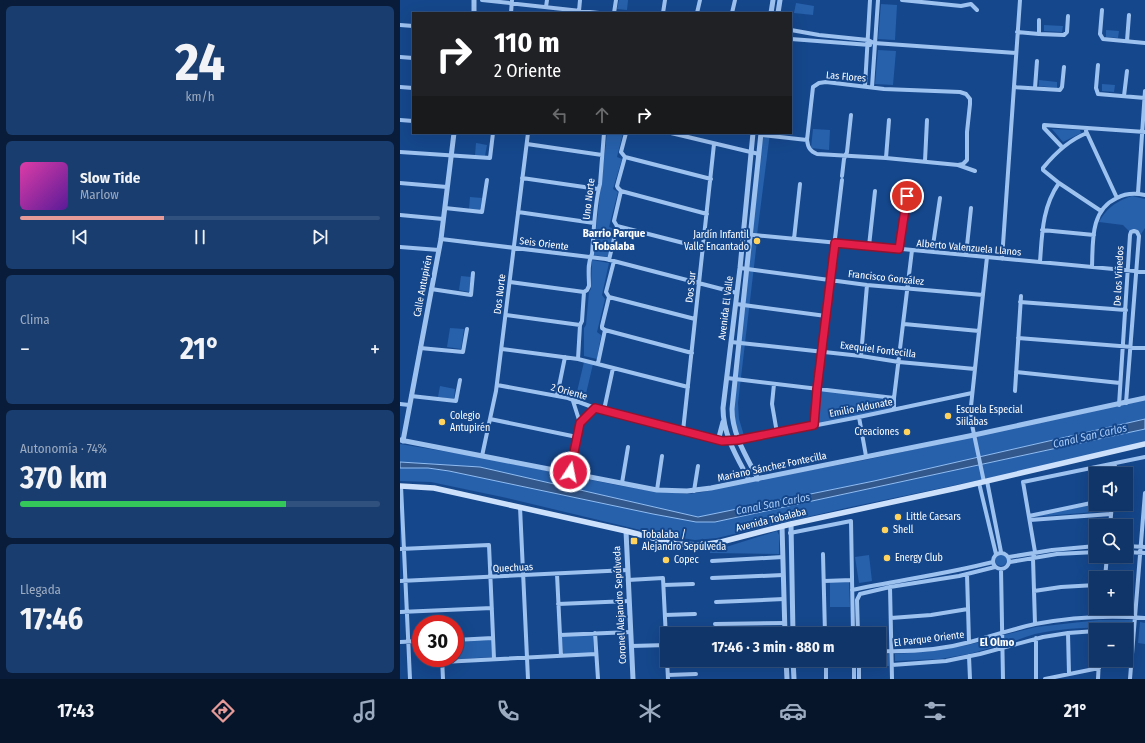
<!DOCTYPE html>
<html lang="es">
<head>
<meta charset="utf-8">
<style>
  body { margin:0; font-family:"Fira Sans Condensed",sans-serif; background:#193d6f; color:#f1f3f6; height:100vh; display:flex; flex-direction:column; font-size:15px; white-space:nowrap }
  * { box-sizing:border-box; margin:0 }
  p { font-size:13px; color:#9cabc0 }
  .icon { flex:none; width:22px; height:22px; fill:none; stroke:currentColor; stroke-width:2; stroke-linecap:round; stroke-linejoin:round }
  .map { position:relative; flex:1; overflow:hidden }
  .panel { display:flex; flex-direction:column; gap:6px; padding:6px; background:#091d3a; width:400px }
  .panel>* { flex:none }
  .guide { position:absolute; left:12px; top:12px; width:380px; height:122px; border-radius:0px; box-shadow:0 4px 16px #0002,0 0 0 1px #30507d; background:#202124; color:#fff; overflow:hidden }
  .fabs { position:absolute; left:689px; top:467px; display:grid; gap:8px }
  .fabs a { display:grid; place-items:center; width:44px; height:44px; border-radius:0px; background:#103569; box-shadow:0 4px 16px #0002,0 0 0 1px #30507d; font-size:20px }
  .speed { position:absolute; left:12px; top:615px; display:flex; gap:8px; font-size:20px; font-weight:700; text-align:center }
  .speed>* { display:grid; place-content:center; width:52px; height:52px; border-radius:50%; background:#103569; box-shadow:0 4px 16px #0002,0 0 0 1px #30507d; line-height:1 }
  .speed .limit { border:6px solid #d22; background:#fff; color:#111 }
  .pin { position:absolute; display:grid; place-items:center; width:34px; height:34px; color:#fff; margin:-17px; border:2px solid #fff; border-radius:50%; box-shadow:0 1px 4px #0007 }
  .me { position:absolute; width:44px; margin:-22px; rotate:11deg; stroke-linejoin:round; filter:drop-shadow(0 0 3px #0008) }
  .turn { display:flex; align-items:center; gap:14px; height:84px; padding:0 16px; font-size:18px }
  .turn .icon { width:52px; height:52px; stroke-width:2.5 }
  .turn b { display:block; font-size:28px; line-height:34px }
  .lanes { display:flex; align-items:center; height:38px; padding:0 16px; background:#0003; justify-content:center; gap:20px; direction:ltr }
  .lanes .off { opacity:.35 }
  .big { font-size:30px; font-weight:700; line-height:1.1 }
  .panel .card { flex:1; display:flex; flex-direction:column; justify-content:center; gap:6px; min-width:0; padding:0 14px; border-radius:6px; background:#193d6f }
  .panel .dial { align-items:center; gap:0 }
  .dial b { font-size:52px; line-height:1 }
  .song { display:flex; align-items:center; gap:12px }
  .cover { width:48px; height:48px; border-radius:6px; background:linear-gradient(135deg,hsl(320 70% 55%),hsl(270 70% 35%)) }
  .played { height:4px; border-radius:2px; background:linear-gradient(90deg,#e69b98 40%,#30507d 40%) }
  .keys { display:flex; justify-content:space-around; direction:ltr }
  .heat { display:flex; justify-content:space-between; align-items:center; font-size:22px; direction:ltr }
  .charge { height:6px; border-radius:3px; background:linear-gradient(90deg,#34c759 74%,#30507d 0) }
  .trip { position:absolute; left:260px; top:627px; width:226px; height:40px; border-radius:0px; background:#103569; box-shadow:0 4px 16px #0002,0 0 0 1px #30507d; font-weight:700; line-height:40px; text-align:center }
  .tab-bar { display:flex; height:64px; justify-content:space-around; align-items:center; background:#06152a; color:#9cabc0 }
  .tab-bar .icon { width:28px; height:28px }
  .tab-bar .selected { color:#e69b98 }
  .tab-bar b { font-size:18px; color:#f1f3f6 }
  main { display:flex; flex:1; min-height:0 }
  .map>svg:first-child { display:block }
  .green { fill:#2761ab }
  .water { fill:#33588b; stroke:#90bdf3 }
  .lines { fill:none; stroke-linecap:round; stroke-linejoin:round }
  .minor { stroke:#9ec2f0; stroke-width:4 }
  .tertiary { stroke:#9ec2f0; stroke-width:5 }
  .secondary { stroke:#cce0fb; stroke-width:5.5 }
  .route-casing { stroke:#92132f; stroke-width:10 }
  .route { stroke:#e11d48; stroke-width:7 }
  .poi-dot { fill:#ffd35d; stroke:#15478c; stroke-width:1.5 }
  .labels { text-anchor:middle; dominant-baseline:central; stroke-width:4; stroke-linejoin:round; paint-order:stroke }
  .street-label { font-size:10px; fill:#fff; stroke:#15478c }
  .poi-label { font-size:10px; fill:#fff; stroke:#15478c; text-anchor:start }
  .neighbourhood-label { font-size:11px; font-weight:bold; fill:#fff; stroke:#15478c }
  .water-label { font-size:11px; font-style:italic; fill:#aaccf7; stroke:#15478c }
</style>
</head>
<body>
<main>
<section class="panel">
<div class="card dial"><b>24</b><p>km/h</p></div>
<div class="card">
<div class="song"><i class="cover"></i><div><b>Slow Tide</b><p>Marlow</p></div></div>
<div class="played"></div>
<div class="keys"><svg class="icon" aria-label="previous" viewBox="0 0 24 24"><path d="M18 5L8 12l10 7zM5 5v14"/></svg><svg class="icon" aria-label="pause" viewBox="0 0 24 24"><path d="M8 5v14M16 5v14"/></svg><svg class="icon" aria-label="next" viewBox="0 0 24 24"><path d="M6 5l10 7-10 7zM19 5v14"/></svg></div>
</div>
<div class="card"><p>Clima</p>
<div class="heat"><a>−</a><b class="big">21°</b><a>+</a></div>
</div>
<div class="card"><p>Autonomía · 74%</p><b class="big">370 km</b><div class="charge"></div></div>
<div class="card"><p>Llegada</p><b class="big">17:46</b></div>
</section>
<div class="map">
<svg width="745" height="679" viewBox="0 0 745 679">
  <rect width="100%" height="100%" fill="#15478c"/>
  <path class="green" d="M219,0h9l-1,10 -10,-1z
    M396,3l18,3 -1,9 -19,-2z
    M481,4l16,1 -2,35 -17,-1z
    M644,25l19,1 -1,6 -18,-1z
    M706,30l13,1 -1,7 -12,-1z
    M478,50l18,1 -3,34 -18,-1z
    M639,80l18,2v6l-18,-2z
    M702,84l13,1 -1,7 -12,-1z
    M413,129l17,1 -1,20 -18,-2z
    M652,129l28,1 1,3 -18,9z
    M207,133h16l-6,24 5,2 -9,30 5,3 -9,35 6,2 -7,28 -15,-2z
    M361,133h9l-13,102h-7z
    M76,143l11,2 -2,11 -10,-1z
    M732,196l13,3v29l-4,6 -11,-2 -7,-7 -24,-3c9,-15 16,-20 33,-26z
    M70,197l12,1 -2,13 -11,-2z
    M350,241h7l-19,162 1,16 6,20 -7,1 -6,-20z
    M192,260l17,3 -7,32 3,4 -8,33 4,3 -4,24 -13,-3v-28l2,-3 3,-33 2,-3z
    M61,276l10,1 -2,15 -10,-2z
    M50,328l14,1 -3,20 -14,-2z
    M184,362l9,2 -8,34 -9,-2z
    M40,386l15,3 -1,10 -16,-2z
    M417,389l77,9v11l-79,16z
    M745,400v19l-271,62 -176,36 -218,-50 -80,-5v-18l79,13 137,28 35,6 37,3 15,-2 49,-11 113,-21z
    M745,429v14l-127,29 -172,36 -129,30 -22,2 -34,-5 -154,-37 -76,-16 -31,-1v-13h28l21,3 204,43 43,8h19z
    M696,504h12l-1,7 -75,6z
    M377,531l2,4v19l-69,-1 -1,-5 17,-1z
    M595 560a6 6 0 1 1 12 0a6 6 0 1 1-12 0Z
    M469,555l3,26 -13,2 -4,-26z
    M430,582h19l1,25h-20z
    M699,620h35l-1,8c-32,-1 -66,-1 -98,6 -10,3 -20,7 -30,10l-1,-9 32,-8z
    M740,622l5,1v21l-7,-1z
    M193,634l1,20 -31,1 -1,-19z
    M599,637l2,8 -32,9 -29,5 -45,2v-7l38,-3 35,-6z
    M91,640l1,17 -48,3v-2h11v-16z
    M489,654v12l-26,1v-7h16v-5z"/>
  <path class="water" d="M745,419v10l-430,93h-19l-43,-8 -204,-43 -21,-3h-28v-6l80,5 218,50 176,-36z"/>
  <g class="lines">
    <path class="minor" d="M82,0l117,13
      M502,0l59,6 10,-2 6,6
      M146,7l1,-7
      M702,10l-2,24 3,5 42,4
      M179,11l1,-11
      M111,13l1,-13
      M214,13l2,-13
      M263,13l2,-13
      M297,13l3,-13
      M332,13l3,-13
      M0,25l13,1
      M391,30l28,5 49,5 6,3 142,10
      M617,32l22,2 25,1 3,-3 1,-16
      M639,34v-14
      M391,39l79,6
      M727,41l2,-26
      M0,57l13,1
      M698,65l-2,23 2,6 47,4
      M426,82l58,7 76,3 6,2 4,5v5l-3,28v28l-4,4 -5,1 -72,-7 -69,-4c-7,-3 -9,-6 -10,-14l6,-53 6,-4z
      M465,86l5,-86
      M0,87l13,1
      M472,87l6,-87
      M614,87l46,3 2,-3 2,-20
      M635,88l2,-27
      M724,96l3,-25
      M0,120l13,1
      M686,131l31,67
      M226,133l-5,19 4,5 86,22
      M271,133l88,21
      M687,133c-18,7 -31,19 -44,35v2l16,13 42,28
      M361,135l46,5
      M127,144l75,11
      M662,147l-18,-19v-3l101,7
      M0,152l90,6 3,-25
      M486,158l3,-38
      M525,161l2,-41
      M558,165l17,6
      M442,176l2,-17 3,-7 4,-37
      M122,178l76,11
      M0,183l47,4
      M221,191l86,23
      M221,191l-3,-3 -1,-2 8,-29
      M738,193l7,-102
      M45,208l37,4 5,-32
      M118,212l76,11
      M0,215l43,4
      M217,226l86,22
      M217,226l-3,-5 7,-30
      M642,230l52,5
      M344,234l401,38
      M41,239l165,20 131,34
      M394,239l6,-55
      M469,246l6,-55
      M0,247l39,3
      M499,249l8,-53
      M532,252l8,-54
      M566,255l5,-47
      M602,259l18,-259
      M209,260l8,-34
      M640,262c2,-27 2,-55 19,-79
      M692,267c1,-25 -2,-57 25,-69 9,-5 18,-5 28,-3
      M340,268l127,17 116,10
      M110,282l74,10
      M31,289l40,6 2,-22
      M209,297l86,22
      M620,302l106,8
      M336,304l90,12
      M106,315l74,10
      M504,324l75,7
      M205,330l87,23
      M205,330l-3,-2v-2l7,-29 -3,-5 8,-31
      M618,338l127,10
      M331,342l130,14 38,6 76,7
      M20,348l43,4 4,-23
      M102,349l76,10 110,28
      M461,356l6,-71
      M178,359l2,-34 2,-4 2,-29 3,-2 2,-4c0,-10 -2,-23 3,-32 2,-23 2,-48 8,-70l4,-51
      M198,363l7,-33
      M616,372l104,11
      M327,378l167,20
      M374,384l-2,20 5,29
      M97,385l71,13 27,10 123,33 12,1 129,-25 113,-24
      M615,391l6,-95
      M11,396l45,5 4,-21
      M157,396l8,-39
      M0,404l9,1
      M719,405l11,-170 1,-3 3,-1 3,1 2,4 -13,167
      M494,409v-11l18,-148
      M204,410l9,-42
      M459,417l7,39
      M90,419l87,18
      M180,423l15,-15
      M415,425l2,-36 25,-209
      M283,431l31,-287
      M82,456l14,-65 32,-258
      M170,473l10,-50 -7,-22
      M714,474l1,-10
      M587,481l14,71
      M584,482l-13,-62v-14l16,-149
      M222,483l6,-36
      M579,483l17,71
      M1,486l9,193
      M257,490l5,-34
      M294,491l4,-25
      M120,507l8,172
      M629,516l67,-14
      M630,520l81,-6
      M710,526l2,-22
      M390,533l61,-12 2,113
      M726,546l19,1
      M0,549l89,-4 5,114
      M726,552l19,1
      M593 561a8 8 0 1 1 16 0a8 8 0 1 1-16 0Z
      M423,554l2,80
      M609,557l43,-7 44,-4
      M312,561l71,-4
      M610,562l47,-8 39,-2
      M601,569l2,110
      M157,574l4,82
      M567,574l2,68
      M312,578l71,-3
      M705,578l2,-22
      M228,580l35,-2 4,80
      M0,581l228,-11
      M424,581l28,-1
      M264,585l29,-1
      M490,587l2,92
      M452,590c47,-10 94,-16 141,-28
      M634,591l27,-4 35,-2
      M316,602l68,-3
      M158,604l71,-3
      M0,612l92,-4
      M265,615l30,-1
      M702,616l1,-8
      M491,618l40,-3 37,-6
      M315,624l70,-1
      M635,624l-2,-66 2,-6 -12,-70 122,-25
      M726,631h8
      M195,633l3,46
      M668,633l1,41
      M458,634l-1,-34 3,-6 30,-7 69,-11 36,-9
      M160,635l71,-3
      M636,638v41
      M55,640l38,-2
      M0,642l21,-1
      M231,646l36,-1
      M479,651c30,1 62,-1 91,-9 22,-6 43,-13 65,-18 37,-7 73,-9 110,-6
      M569,656l1,23
      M42,658l1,21
      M267,660l1,19
      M426,660v19
      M454,660v19
      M459,660v19
      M42,662l154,-8
      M386,665l40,-1
      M492,665l54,-4 34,-7 63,-17 25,-4 28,-2
      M268,675l28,-1
      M645,679l54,-11
      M698,679l1,-19
      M730,679l15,-186"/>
    <path class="tertiary" d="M74,13v-13
      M371,13l2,-13
      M378,13l2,-13
      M0,440l257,50 30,1 24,-3 263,-53 171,-37
      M3,441l38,-202 13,-106
      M318,441l5,-19
      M358,479c-12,-23 -26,-45 -26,-70l29,-276
      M349,480c-12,-23 -26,-45 -26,-72l17,-140 13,-135
      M391,524l2,110
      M382,526l3,108
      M226,531l7,148
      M386,660l1,19
      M393,660l1,19"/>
    <path class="secondary" d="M0,486l34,2 192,43 50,13 25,1 20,-3 70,-18 166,-36 188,-44"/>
  </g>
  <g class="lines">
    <g class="route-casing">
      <path id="route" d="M170,472l10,-49 15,-15 127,33 16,-1 76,-15 3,-36 18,-146 64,6 8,-53"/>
    </g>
    <use href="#route" class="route"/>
  </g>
  <g class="poi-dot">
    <circle cx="357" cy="241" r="4"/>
    <circle cx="548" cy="416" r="4"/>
    <circle cx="42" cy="422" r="4"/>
    <circle cx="507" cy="432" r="4"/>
    <circle cx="498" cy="517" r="4"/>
    <circle cx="485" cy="530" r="4"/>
    <rect x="230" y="537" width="8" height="8" rx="2"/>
    <circle cx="487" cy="558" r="4"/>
    <circle cx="266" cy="560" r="4"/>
  </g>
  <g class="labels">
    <g class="street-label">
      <text transform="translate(446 77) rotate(5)">Las Flores</text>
      <text transform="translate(189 199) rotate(-83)">Uno Norte</text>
      <text transform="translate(144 244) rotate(7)">Seis Oriente</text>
      <text transform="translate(569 248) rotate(5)">Alberto Valenzuela Llanos</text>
      <text transform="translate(719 276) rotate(-87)">De los Viñedos</text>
      <text transform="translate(486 278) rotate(6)">Francisco González</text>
      <text transform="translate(23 286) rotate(-79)">Calle Antupirén</text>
      <text transform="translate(291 287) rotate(-84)">Dos Sur</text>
      <text transform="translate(100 294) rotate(-83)">Dos Norte</text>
      <text transform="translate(326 308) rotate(-83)">Avenida El Valle</text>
      <text transform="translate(478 350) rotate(7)">Exequiel Fontecilla</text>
      <text transform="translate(169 392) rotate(15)">2 Oriente</text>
      <text transform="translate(461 408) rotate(-11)">Emilio Aldunate</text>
      <text transform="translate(372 467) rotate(-12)">Mariano Sánchez Fontecilla</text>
      <text transform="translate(371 520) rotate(-14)">Avenida Tobalaba</text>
      <text transform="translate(113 568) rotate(-3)">Quechuas</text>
      <text transform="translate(220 605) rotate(-93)">Coronel Alejandro Sepúlveda</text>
      <text transform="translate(529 639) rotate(-7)">El Parque Oriente</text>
    </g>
    <g class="poi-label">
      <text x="349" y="235" text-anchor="end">Jardín Infantil<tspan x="349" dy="12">Valle Encantado</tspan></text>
      <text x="556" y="410">Escuela Especial<tspan x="556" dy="12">Siilabas</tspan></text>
      <text x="50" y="416">Colegio<tspan x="50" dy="12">Antupirén</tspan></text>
      <text x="499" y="432" text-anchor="end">Creaciones</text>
      <text x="506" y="517">Little Caesars</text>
      <text x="493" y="530">Shell</text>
      <text x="242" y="535">Tobalaba /<tspan x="242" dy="12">Alejandro Sepúlveda</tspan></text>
      <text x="495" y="558">Energy Club</text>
      <text x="274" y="560">Copec</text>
    </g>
    <g class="neighbourhood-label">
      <text x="214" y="233">Barrio Parque<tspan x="214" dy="13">Tobalaba</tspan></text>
      <text x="597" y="642">El Olmo</text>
    </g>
    <g class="water-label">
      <text transform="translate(690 436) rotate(-13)">Canal San Carlos</text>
      <text transform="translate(373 504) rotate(-11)">Canal San Carlos</text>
    </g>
  </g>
</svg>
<div class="fabs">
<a><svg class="icon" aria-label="sound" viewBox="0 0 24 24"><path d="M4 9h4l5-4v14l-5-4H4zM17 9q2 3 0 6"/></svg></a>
<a><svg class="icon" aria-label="search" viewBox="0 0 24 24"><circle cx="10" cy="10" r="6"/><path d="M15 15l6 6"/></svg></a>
<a>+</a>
<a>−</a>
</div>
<div class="speed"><div class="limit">30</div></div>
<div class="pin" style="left:507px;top:196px;background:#d93025"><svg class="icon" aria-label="arrive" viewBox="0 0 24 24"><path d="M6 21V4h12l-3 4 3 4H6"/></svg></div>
<svg class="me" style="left:170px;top:472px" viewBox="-20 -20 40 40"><circle r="17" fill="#e11d48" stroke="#fff" stroke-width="3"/><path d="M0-11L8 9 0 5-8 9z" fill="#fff"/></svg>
<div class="trip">17:46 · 3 min · 880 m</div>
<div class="guide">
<div class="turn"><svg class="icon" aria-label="right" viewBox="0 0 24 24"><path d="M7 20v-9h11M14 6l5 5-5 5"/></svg><div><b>110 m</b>2 Oriente</div></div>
<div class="lanes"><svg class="icon off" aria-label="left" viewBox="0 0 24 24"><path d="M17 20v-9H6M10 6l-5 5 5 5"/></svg><svg class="icon off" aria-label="ahead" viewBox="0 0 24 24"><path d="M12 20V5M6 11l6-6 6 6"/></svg><svg class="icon" aria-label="right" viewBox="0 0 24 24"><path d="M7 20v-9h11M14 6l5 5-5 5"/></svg></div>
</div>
</div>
</main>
<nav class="tab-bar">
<b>17:43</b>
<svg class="icon selected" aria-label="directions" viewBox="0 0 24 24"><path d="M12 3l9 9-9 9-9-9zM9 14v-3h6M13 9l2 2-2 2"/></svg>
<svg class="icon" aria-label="music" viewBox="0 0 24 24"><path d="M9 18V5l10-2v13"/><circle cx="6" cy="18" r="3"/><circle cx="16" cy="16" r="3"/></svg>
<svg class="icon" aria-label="phone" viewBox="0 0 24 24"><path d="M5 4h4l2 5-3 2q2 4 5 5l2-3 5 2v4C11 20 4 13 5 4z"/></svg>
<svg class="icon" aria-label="climate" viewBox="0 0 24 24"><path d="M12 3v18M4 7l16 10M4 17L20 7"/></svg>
<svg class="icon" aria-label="car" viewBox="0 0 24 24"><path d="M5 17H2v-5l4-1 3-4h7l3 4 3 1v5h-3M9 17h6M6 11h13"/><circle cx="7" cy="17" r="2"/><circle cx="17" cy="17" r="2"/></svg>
<svg class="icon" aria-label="filters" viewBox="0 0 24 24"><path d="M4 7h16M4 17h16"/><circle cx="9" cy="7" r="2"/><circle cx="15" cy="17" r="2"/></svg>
<b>21°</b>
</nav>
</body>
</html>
